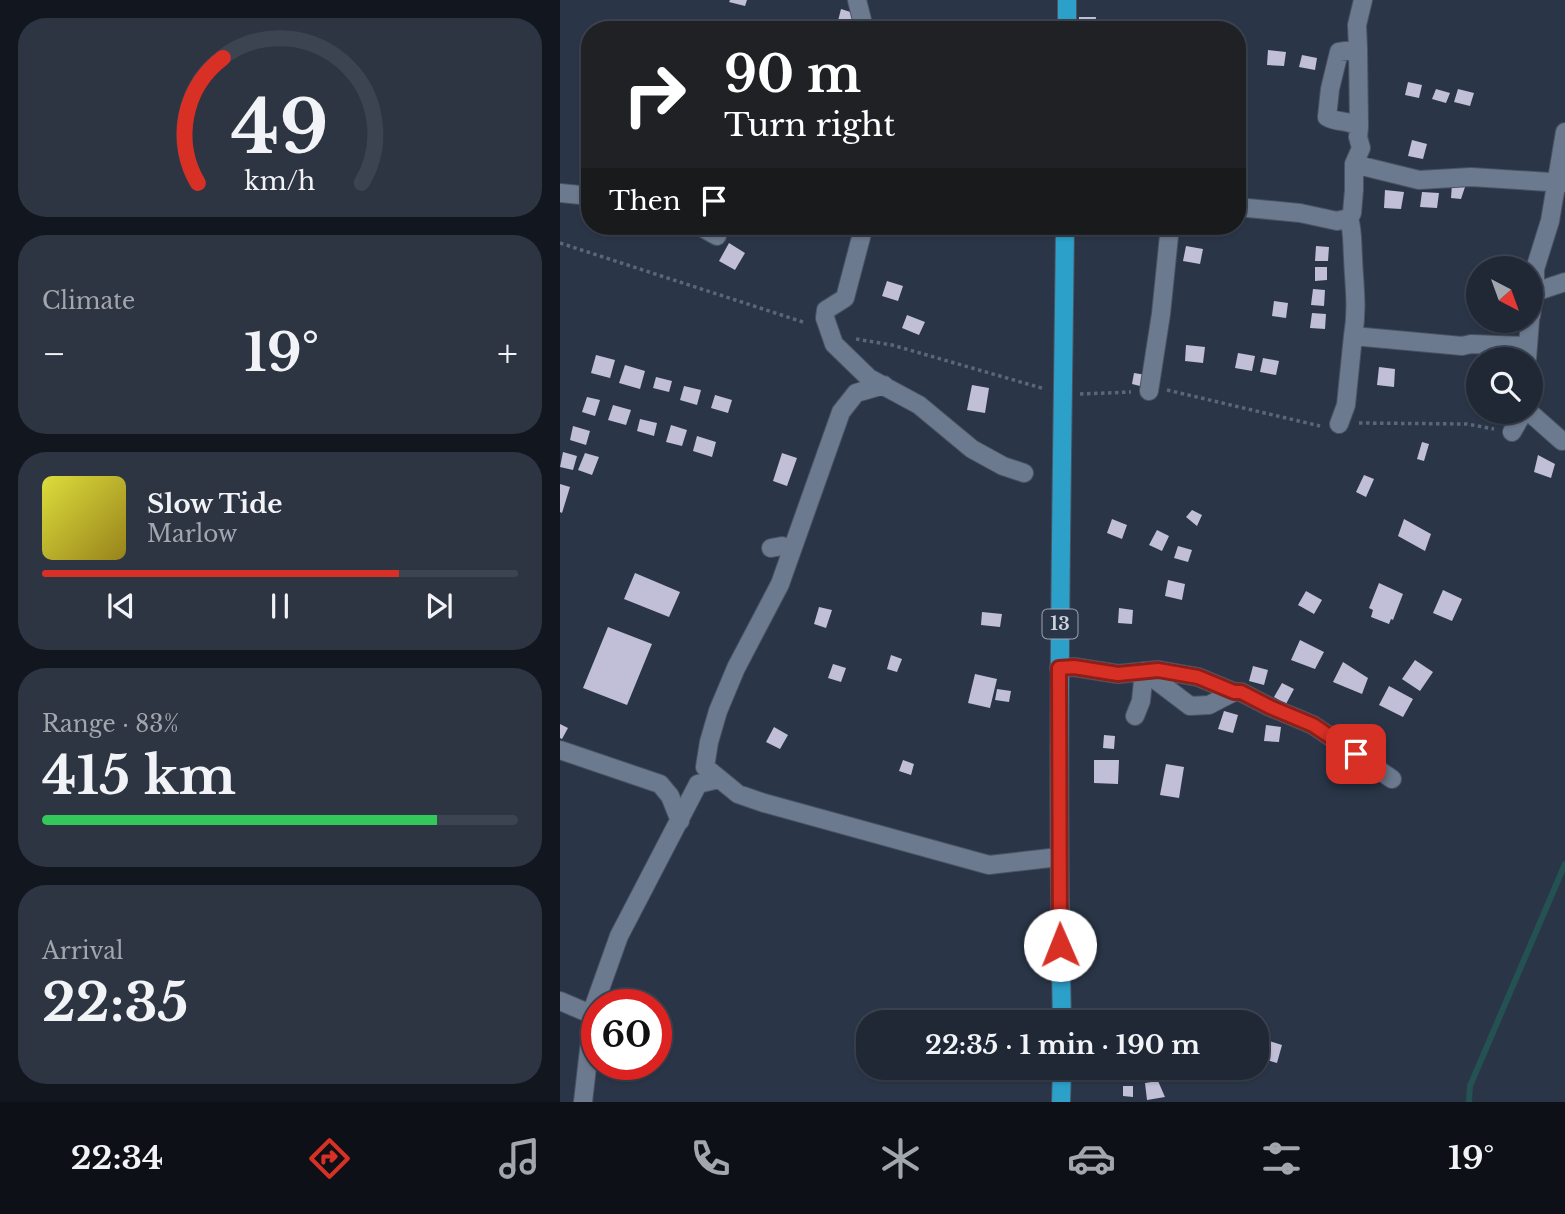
<!DOCTYPE html>
<html lang="en">
<head>
<meta charset="utf-8">
<style>
  body { margin:0; font-family:"Libre Baskerville",serif; background:#2d3442; color:#f1f3f6; height:100vh; display:flex; flex-direction:column; font-size:26px; white-space:nowrap }
  * { box-sizing:border-box; margin:0 }
  p { font-size:23px; color:#a2a6ad }
  .icon { flex:none; width:38px; height:38px; fill:none; stroke:currentColor; stroke-width:2; stroke-linecap:round; stroke-linejoin:round }
  .map { position:relative; flex:1; overflow:hidden }
  .details { display:flex; flex-direction:column; gap:18px; padding:18px; background:#12161e; width:560px }
  .details>* { flex:none }
  .hud { position:absolute; left:21px; top:21px; width:665px; height:214px; border-radius:28px; box-shadow:0 2px 5px #0004,0 0 0 2px #3d4451; background:#202124; color:#fff; overflow:hidden }
  .needle { width:46px; rotate:139deg }
  .buttons { position:absolute; left:906px; top:256px; display:grid; gap:14px }
  .buttons a { display:grid; place-items:center; width:77px; height:77px; border-radius:50%; background:#202836; box-shadow:0 2px 5px #0004,0 0 0 2px #3d4451; font-size:35px }
  .speed { position:absolute; left:21px; top:989px; display:flex; gap:14px; font-size:35px; font-weight:700; text-align:center }
  .speed>* { display:grid; place-content:center; width:91px; height:91px; border-radius:50%; background:#202836; box-shadow:0 2px 5px #0004,0 0 0 2px #3d4451; line-height:1 }
  .speed .limit { border:10px solid #d22; background:#fff; color:#111 }
  .pin { position:absolute; display:grid; place-items:center; width:60px; height:60px; color:#fff; margin:-30px; border-radius:14px; box-shadow:0 4px 10px #0006 }
  .me { position:absolute; width:77px; margin:-38px; rotate:359deg; stroke-linejoin:round; filter:drop-shadow(0 0 5px #0008) }
  .turn { display:flex; align-items:center; gap:24px; height:147px; padding:0 28px; font-size:32px }
  .turn .icon { width:91px; height:91px; stroke-width:2.5 }
  .turn b { display:block; font-size:49px; line-height:60px }
  .then { display:flex; align-items:center; height:66px; padding:0 28px; background:#0003; gap:14px; font-size:26px }
  .big { font-size:52px; font-weight:700; line-height:1.1 }
  .details .tile { flex:1; display:flex; flex-direction:column; justify-content:center; gap:10px; min-width:0; padding:0 24px; border-radius:28px; background:#2d3442 }
  .details .dial { align-items:center; gap:0 }
  .dial svg { height:182px; overflow:visible; fill:none; stroke:#3d4451; stroke-width:7; stroke-linecap:round; text-anchor:middle }
  .dial text { fill:#f1f3f6; stroke:none }
  .song { display:flex; align-items:center; gap:21px }
  .cover { width:84px; height:84px; border-radius:10px; background:linear-gradient(135deg,hsl(60 70% 55%),hsl(50 70% 35%)) }
  .played { height:7px; border-radius:4px; background:linear-gradient(90deg,#d93025 75%,#3d4451 75%) }
  .keys { display:flex; justify-content:space-around; direction:ltr }
  .heat { display:flex; justify-content:space-between; align-items:center; font-size:38px; direction:ltr }
  .charge { height:10px; border-radius:5px; background:linear-gradient(90deg,#34c759 83%,#3d4451 0) }
  .trip { position:absolute; left:296px; top:1010px; width:413px; height:70px; border-radius:28px; background:#202836; box-shadow:0 2px 5px #0004,0 0 0 2px #3d4451; font-weight:700; line-height:70px; text-align:center }
  .dock { display:flex; height:112px; justify-content:space-around; align-items:center; background:#0d1016; color:#a2a6ad }
  .dock .icon { width:49px; height:49px }
  .dock .selected { color:#d93025 }
  .dock b { font-size:32px; color:#f1f3f6 }
  main { display:flex; flex:1; min-height:0 }
  .map>svg:first-child { display:block }
  .lines { fill:none; stroke-linecap:round; stroke-linejoin:round }
  .stream { stroke:#245151; stroke-width:6 }
  .building { fill:#c1bed8 }
  .minor-casing { stroke:#4a5363; stroke-width:20 }
  .major-casing { stroke:#4a5363; stroke-width:20 }
  .path { stroke:#5c6676; stroke-width:3.5; stroke-dasharray:3.5 3.5; stroke-linecap:butt }
  .minor { stroke:#6c7a8f; stroke-width:18 }
  .major { stroke:#2ca0c9; stroke-width:18 }
  .route-casing { stroke:#8d1f18; stroke-width:18 }
  .route { stroke:#d93025; stroke-width:12 }
  .labels { text-anchor:middle; dominant-baseline:central; stroke-width:7; stroke-linejoin:round; paint-order:stroke }
  .shield { fill:#2a3648; stroke:#9ba3b1; stroke-width:2 }
  .shield-label { font-size:18px; font-weight:bold; fill:#cbd2de }
</style>
</head>
<body>
<main>
<section class="details">
<div class="tile dial"><svg viewBox="0 0 100 80">
<path d="M14 69A42 42 0 1 1 86 69"/>
<path d="M14 69A42 42 0 0 1 25 14" stroke="#d93025"/>
<text x="50" y="56" font-size="32" font-weight="700">49</text>
<text x="50" y="72" font-size="11">km/h</text>
</svg></div>
<div class="tile"><p>Climate</p>
<div class="heat"><a>−</a><b class="big">19°</b><a>+</a></div>
</div>
<div class="tile">
<div class="song"><i class="cover"></i><div><b>Slow Tide</b><p>Marlow</p></div></div>
<div class="played"></div>
<div class="keys"><svg class="icon" aria-label="previous" viewBox="0 0 24 24"><path d="M18 5L8 12l10 7zM5 5v14"/></svg><svg class="icon" aria-label="pause" viewBox="0 0 24 24"><path d="M8 5v14M16 5v14"/></svg><svg class="icon" aria-label="next" viewBox="0 0 24 24"><path d="M6 5l10 7-10 7zM19 5v14"/></svg></div>
</div>
<div class="tile"><p>Range · 83%</p><b class="big">415 km</b><div class="charge"></div></div>
<div class="tile"><p>Arrival</p><b class="big">22:35</b></div>
</section>
<div class="map">
<svg width="1005" height="1102" viewBox="0 0 1005 1102">
  <rect width="100%" height="100%" fill="#2a3648"/>
  <g class="lines">
    <path class="stream" d="M909,1102l1,-16 95,-222"/>
  </g>
  <path class="building" d="M170,0h17l-2,6 -16,-4z
    M281,9l16,5 -4,15 -16,-4z
    M519,17h17l-1,13h-17z
    M708,50l18,2 -2,14 -17,-1z
    M742,55l15,3 -2,12 -16,-3z
    M848,82l14,3 -3,13 -14,-3z
    M876,89l14,4 -4,10 -14,-4z
    M898,89l16,4 -4,13 -16,-4z
    M852,140l15,4 -4,15 -15,-3z
    M892,184l13,3 -4,12 -10,-1z
    M825,190l19,2 -3,17 -17,-1z
    M862,192l17,1 -2,15 -17,-1z
    M169,243l16,10 -10,17 -16,-9z
    M626,246l17,3 -3,15 -17,-3z
    M756,246l13,1 -1,14h-13z
    M755,267h12v13l-12,1z
    M327,281l16,5 -5,15 -16,-5z
    M753,289l12,1 -1,16 -13,-1z
    M714,301l14,2 -2,15 -14,-2z
    M752,313l14,1 -1,15 -15,-1z
    M347,315l18,7 -6,13 -17,-7z
    M626,345l19,2 -2,16 -18,-2z
    M678,353l17,3 -3,15 -17,-3z
    M36,355l19,5 -5,18 -19,-5z
    M703,358l16,3 -3,14 -16,-3z
    M65,365l20,6 -5,18 -21,-6z
    M819,367l16,2 -1,18 -17,-2z
    M574,373l12,2 -2,12 -12,-3z
    M96,377l16,4 -3,11 -16,-4z
    M412,385l17,3 -4,25 -18,-3z
    M124,386l17,4 -4,15 -17,-5z
    M155,395l17,5 -4,13 -17,-5z
    M27,397l13,3 -5,16 -13,-4z
    M53,405l18,5 -5,15 -18,-5z
    M80,419l17,4 -3,13 -17,-5z
    M111,425l16,5 -5,16 -16,-4z
    M13,426l17,5 -4,14 -16,-5z
    M137,436l19,6 -4,15 -19,-6z
    M862,442l7,2 -5,17 -7,-2z
    M3,452l14,4 -4,14 -13,-3z
    M25,453l14,4 -7,18 -14,-5z
    M222,453l15,5 -10,28 -14,-5z
    M978,455l17,9 -4,14 -17,-6z
    M804,475l10,4 -8,18 -10,-5z
    M0,484l10,3 -8,26 -2,-1z
    M632,510l10,5 -5,11 -11,-9z
    M552,519l15,6 -5,14 -15,-6z
    M844,519l27,15 -6,17 -27,-15z
    M597,530l12,6 -7,15 -13,-6z
    M618,546l14,4 -4,12 -14,-4z
    M75,573l45,19 -11,25 -45,-18z
    M608,580l17,4 -3,16 -17,-4z
    M819,583l24,11 -10,26 -2,-1 -2,5 -18,-7 2,-7 -4,-2z
    M883,590l19,9 -10,22 -19,-8z
    M746,591l16,9 -8,14 -16,-9z
    M259,607l13,3 -6,18 -12,-4z
    M559,608l14,2 -1,14 -14,-1z
    M422,612l20,2 -2,13 -19,-2z
    M48,627l44,17 -25,61 -44,-17z
    M740,640l24,12 -9,17 -24,-9z
    M331,655l11,4 -5,13 -10,-3z
    M855,660l18,12 -13,19 -18,-12z
    M783,662l25,16 -6,16 -29,-12z
    M273,664l13,4 -5,14 -13,-4z
    M693,666l15,4 -4,15 -15,-4z
    M415,674l22,5 -7,29 -22,-5z
    M722,683l12,6 -8,15 -12,-7z
    M829,686l24,13 -10,18 -24,-12z
    M437,689l14,2 -2,11 -14,-2z
    M664,711l14,4 -5,18 -15,-4z
    M0,724l8,4 -6,11 -2,-1z
    M706,725l15,2 -2,15 -15,-1z
    M214,727l14,8 -8,14 -14,-7z
    M544,735l11,1 -1,13 -11,-1z
    M343,760l11,4 -3,11 -12,-4z
    M534,760h25l-1,24 -24,-1z
    M606,764l18,3 -5,31 -19,-3z
    M706,1040l16,5 -5,18 -17,-5z
    M598,1081l7,16 -18,3 -2,-17z
    M563,1086h10v11l-10,-1z"/>
  <g class="lines">
    <g class="minor-casing">
      <path id="minor" d="M297,0l6,24 -4,6
        M798,49l1,78
        M794,164l7,-16 -3,-11 1,-10c-10,-7 -21,-4 -32,-10l3,-28 9,-37 19,-3 -1,-24 6,-25
        M0,193l30,3
        M677,207l63,6 37,8 12,-3 3,-5 2,-23v-26l65,16 52,-3 94,6
        M789,218c4,14 3,25 4,39 1,28 5,50 0,79
        M139,226l18,10
        M304,226l-19,72 -19,12 -1,8 9,26 35,34 50,27 53,44 31,17 21,7
        M975,292l30,-10
        M971,316l4,-24v-23l15,-48 15,-89
        M967,359l3,-39
        M324,385l-28,8 -15,19 -61,172 -44,84 -18,43 -9,31 -4,25 33,27 26,9 225,62 70,-8
        M589,391l12,-77 9,-88
        M968,411l34,30
        M779,424l7,-19 7,-69 109,10 9,-2 57,2
        M952,432l12,-21
        M211,548l11,-2 9,3
        M499,668l15,-1 44,7 40,-4 40,7 36,15h7l29,15 43,18 79,54
        M575,716l6,-15 3,-30 46,35 19,-1 25,-13
        M0,750l100,34 10,12 10,25
        M0,1001l33,14
        M23,1102l11,-96 25,-70 79,-152 21,-5"/>
    </g>
    <g class="major-casing">
      <path id="major" d="M507,30v-30
        M502,1022c-6,-265 0,-531 3,-796
        M501,1102l1,-34"/>
    </g>
    <path class="path" d="M0,243l246,80
      M296,339l36,6 153,44
      M607,390l153,36
      M520,394l51,-2
      M799,423l108,1 27,5"/>
    <use href="#minor" class="minor"/>
    <use href="#major" class="major"/>
  </g>
  <g class="lines">
    <g class="route-casing">
      <path id="route" d="M500,945l-1,-277 15,-1 44,7 40,-4 40,7 36,15h7l29,15 43,18 43,29"/>
    </g>
    <use href="#route" class="route"/>
  </g>
  <g class="labels">
    <rect class="shield" x="482.5" y="609.5" width="35" height="29" rx="5"/>
    <g class="shield-label">
      <text x="500" y="624">13</text>
    </g>
  </g>
</svg>
<div class="buttons">
<a><svg class="needle" viewBox="-14 -14 28 28"><path d="M0-13l5 13h-10z" fill="#e53935"/><path d="M0 13l5-13h-10z" fill="#a2a6ad"/></svg></a>
<a><svg class="icon" aria-label="search" viewBox="0 0 24 24"><circle cx="10" cy="10" r="6"/><path d="M15 15l6 6"/></svg></a>
</div>
<div class="speed"><div class="limit">60</div></div>
<div class="pin" style="left:796px;top:754px;background:#d93025"><svg class="icon" aria-label="arrive" viewBox="0 0 24 24"><path d="M6 21V4h12l-3 4 3 4H6"/></svg></div>
<svg class="me" style="left:500px;top:945px" viewBox="-20 -20 40 40"><circle r="19" fill="#fff"/><path d="M0-13L10 11 0 6-10 11z" fill="#d93025"/></svg>
<div class="trip">22:35 · 1 min · 190 m</div>
<div class="hud">
<div class="turn"><svg class="icon" aria-label="right" viewBox="0 0 24 24"><path d="M7 20v-9h11M14 6l5 5-5 5"/></svg><div><b>90 m</b>Turn right</div></div>
<div class="then">Then<svg class="icon" aria-label="arrive" viewBox="0 0 24 24"><path d="M6 21V4h12l-3 4 3 4H6"/></svg></div>
</div>
</div>
</main>
<nav class="dock">
<b>22:34</b>
<svg class="icon selected" aria-label="directions" viewBox="0 0 24 24"><path d="M12 3l9 9-9 9-9-9zM9 14v-3h6M13 9l2 2-2 2"/></svg>
<svg class="icon" aria-label="music" viewBox="0 0 24 24"><path d="M9 18V5l10-2v13"/><circle cx="6" cy="18" r="3"/><circle cx="16" cy="16" r="3"/></svg>
<svg class="icon" aria-label="phone" viewBox="0 0 24 24"><path d="M5 4h4l2 5-3 2q2 4 5 5l2-3 5 2v4C11 20 4 13 5 4z"/></svg>
<svg class="icon" aria-label="climate" viewBox="0 0 24 24"><path d="M12 3v18M4 7l16 10M4 17L20 7"/></svg>
<svg class="icon" aria-label="car" viewBox="0 0 24 24"><path d="M5 17H2v-5l4-1 3-4h7l3 4 3 1v5h-3M9 17h6M6 11h13"/><circle cx="7" cy="17" r="2"/><circle cx="17" cy="17" r="2"/></svg>
<svg class="icon" aria-label="filters" viewBox="0 0 24 24"><path d="M4 7h16M4 17h16"/><circle cx="9" cy="7" r="2"/><circle cx="15" cy="17" r="2"/></svg>
<b>19°</b>
</nav>
</body>
</html>
